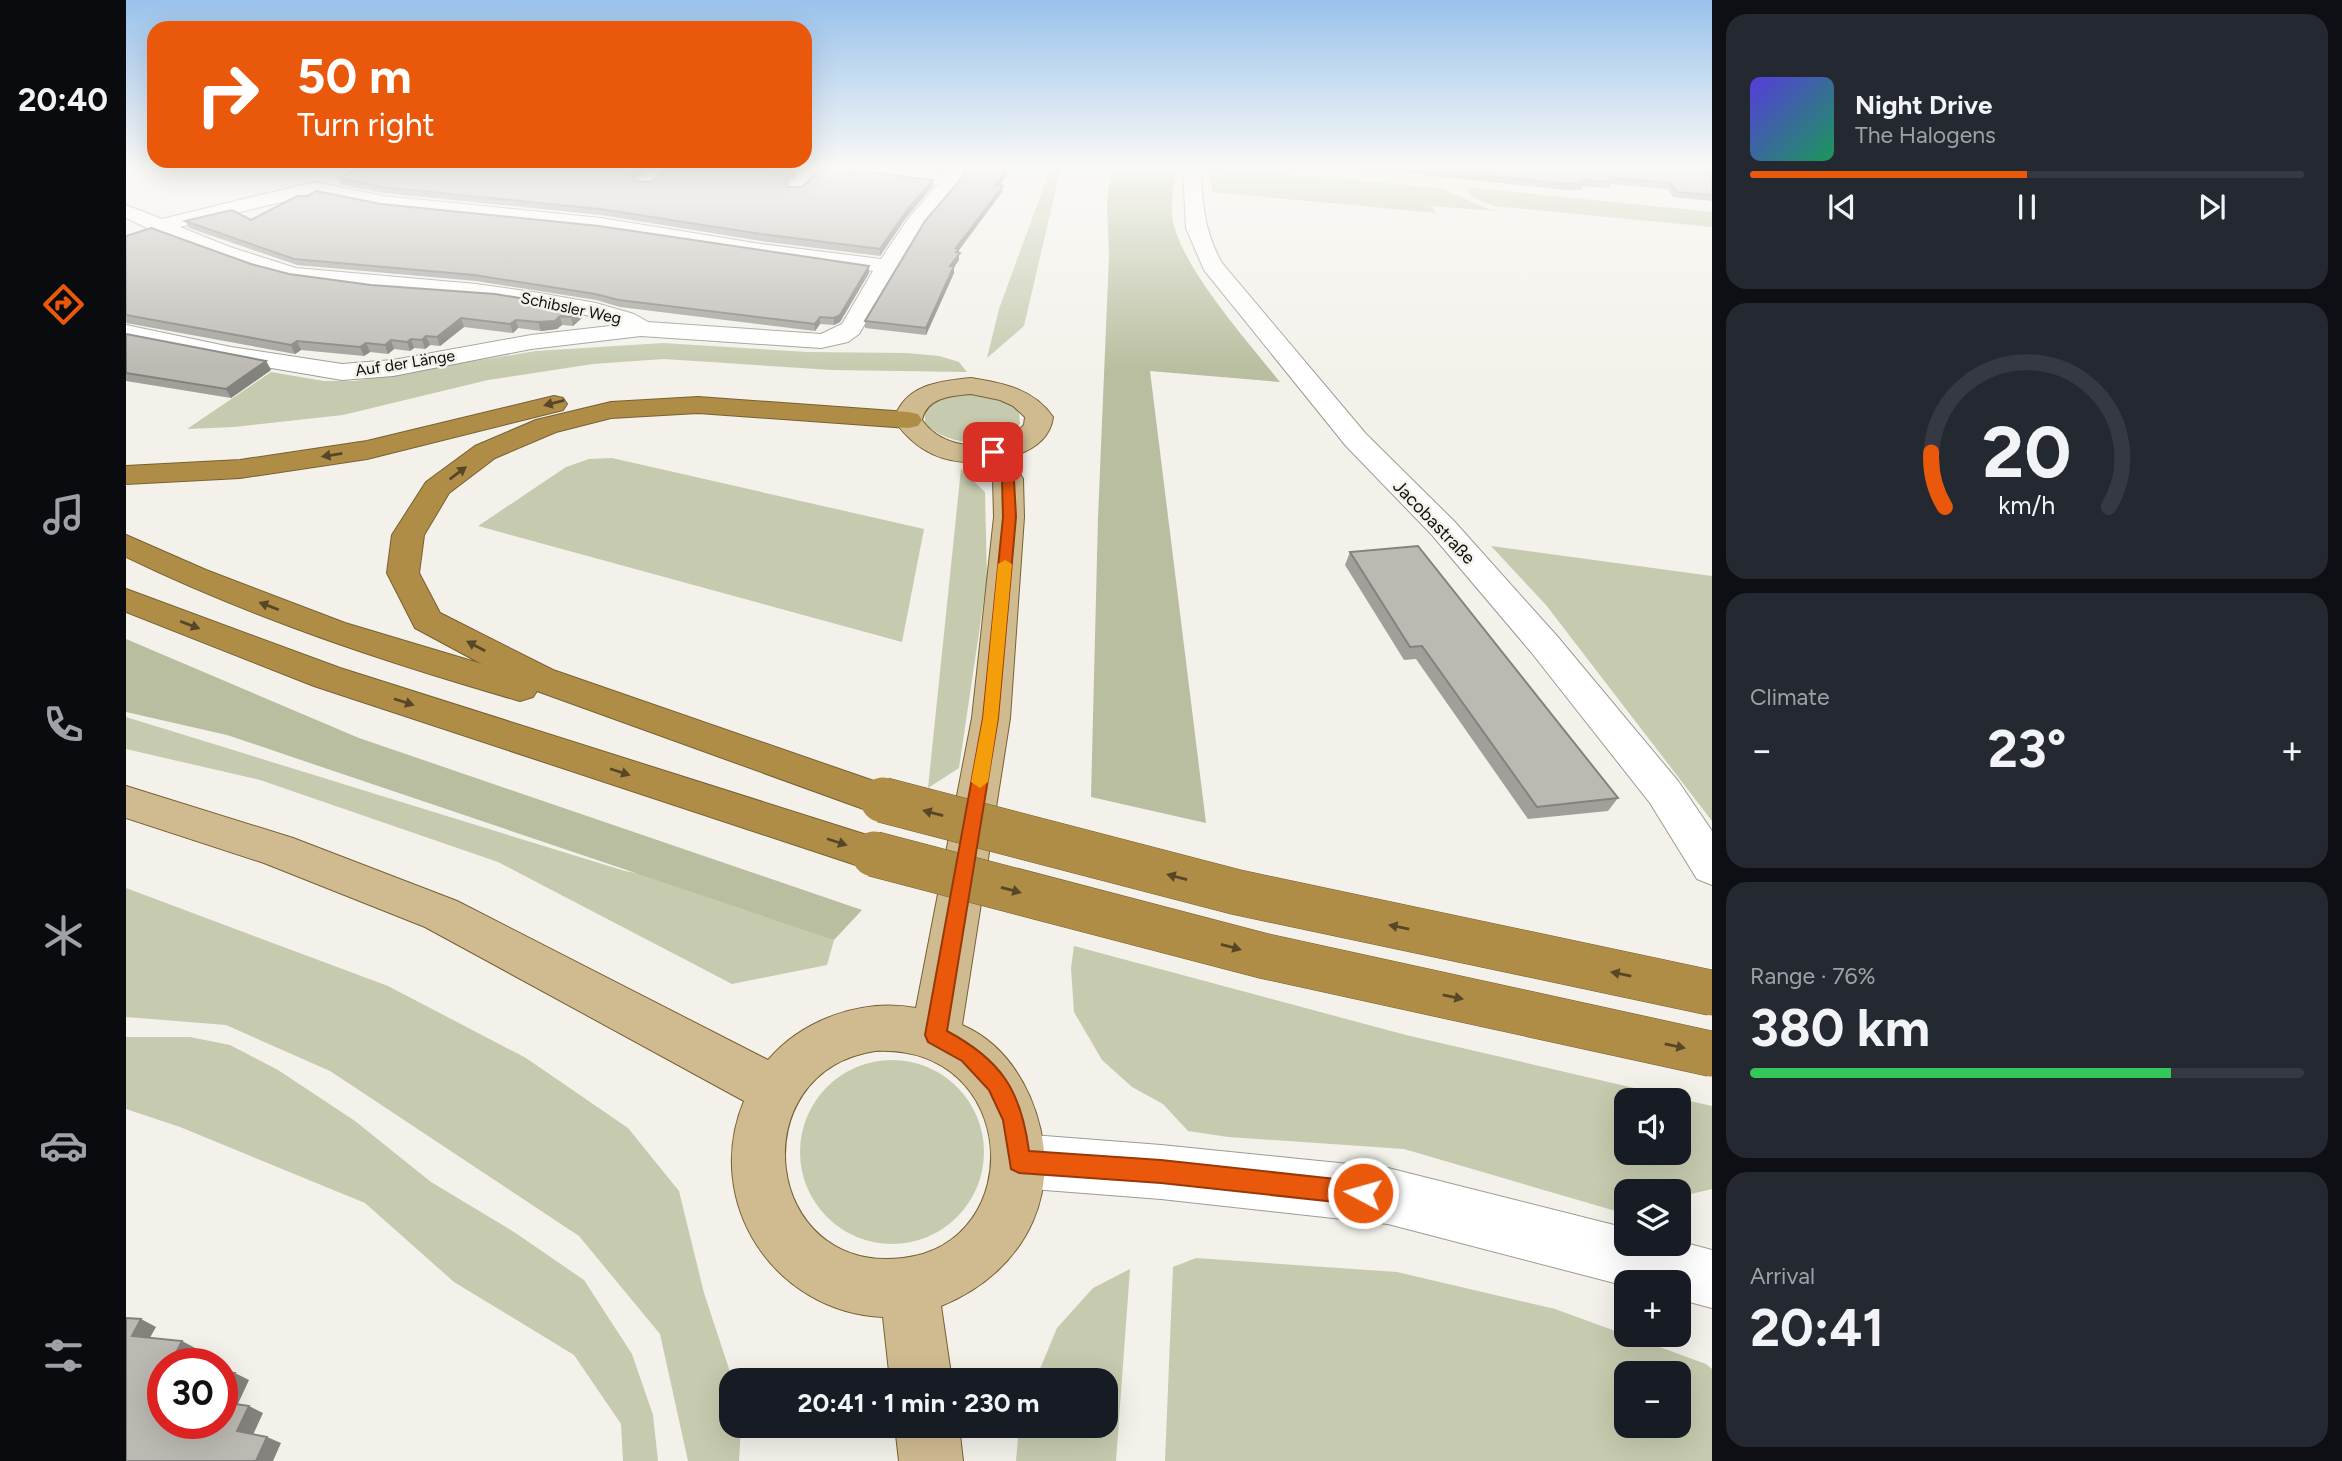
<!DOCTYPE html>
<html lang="en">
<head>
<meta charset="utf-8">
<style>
  body { margin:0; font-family:Figtree,sans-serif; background:#242831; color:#f1f3f6; height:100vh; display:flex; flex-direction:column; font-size:26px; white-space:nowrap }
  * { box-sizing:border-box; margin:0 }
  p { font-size:23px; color:#9ea1a6 }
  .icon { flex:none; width:38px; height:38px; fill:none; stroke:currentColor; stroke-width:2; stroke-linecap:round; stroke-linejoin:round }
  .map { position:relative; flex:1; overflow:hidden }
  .side { display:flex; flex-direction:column; gap:14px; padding:14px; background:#0d0f14; width:630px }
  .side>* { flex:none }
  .hud { position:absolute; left:21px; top:21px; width:665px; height:147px; border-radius:21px; box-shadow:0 7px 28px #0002; background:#ea580c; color:#fff; overflow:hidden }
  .fabs { position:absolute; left:1488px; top:1088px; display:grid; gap:14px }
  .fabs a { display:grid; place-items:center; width:77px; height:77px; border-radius:14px; background:#171b24; box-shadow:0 7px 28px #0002; font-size:35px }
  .speed { position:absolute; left:21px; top:1348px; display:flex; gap:14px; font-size:35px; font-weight:700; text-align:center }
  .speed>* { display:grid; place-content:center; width:91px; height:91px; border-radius:50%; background:#171b24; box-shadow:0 7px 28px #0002; line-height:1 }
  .speed .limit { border:10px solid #d22; background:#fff; color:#111 }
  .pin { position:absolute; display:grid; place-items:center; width:60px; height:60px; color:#fff; margin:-30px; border-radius:14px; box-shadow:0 4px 10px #0006 }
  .me { position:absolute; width:77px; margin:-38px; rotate:276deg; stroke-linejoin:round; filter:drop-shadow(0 0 5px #0008) }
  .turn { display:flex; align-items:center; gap:24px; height:147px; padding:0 35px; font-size:32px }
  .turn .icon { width:91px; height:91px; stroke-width:2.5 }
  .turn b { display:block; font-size:49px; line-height:60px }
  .big { font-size:52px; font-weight:700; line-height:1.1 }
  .side .card { flex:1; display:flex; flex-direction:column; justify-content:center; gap:10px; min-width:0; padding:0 24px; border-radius:21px; background:#242831 }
  .side .dial { align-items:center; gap:0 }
  .dial svg { height:182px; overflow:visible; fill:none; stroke:#363941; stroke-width:7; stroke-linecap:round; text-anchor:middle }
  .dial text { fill:#f1f3f6; stroke:none }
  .song { display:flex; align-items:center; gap:21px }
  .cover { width:84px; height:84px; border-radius:10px; background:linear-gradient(135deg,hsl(250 70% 55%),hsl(150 70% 35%)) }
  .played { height:7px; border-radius:4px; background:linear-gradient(90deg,#ea580c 50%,#363941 50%) }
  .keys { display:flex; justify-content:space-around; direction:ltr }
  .heat { display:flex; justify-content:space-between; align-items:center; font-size:38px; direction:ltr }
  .charge { height:10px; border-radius:5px; background:linear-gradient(90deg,#34c759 76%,#363941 0) }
  .trip { position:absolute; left:593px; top:1368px; width:399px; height:70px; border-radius:21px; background:#171b24; box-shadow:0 7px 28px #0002; font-weight:700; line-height:70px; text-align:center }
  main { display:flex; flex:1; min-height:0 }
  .menu { display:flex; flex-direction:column; width:126px; justify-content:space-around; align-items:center; background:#090b0e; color:#9ea1a6 }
  .menu .icon { width:49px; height:49px }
  .menu .selected { color:#ea580c }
  .menu b { font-size:32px; color:#f1f3f6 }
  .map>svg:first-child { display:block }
  .green { fill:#c6cbaf; fill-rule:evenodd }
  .forest { fill:#b8be9f }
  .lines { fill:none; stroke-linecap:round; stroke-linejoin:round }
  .minor-casing { stroke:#9c9b94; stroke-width:2 }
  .major-casing { stroke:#776132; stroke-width:2 }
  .highway-casing { stroke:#776132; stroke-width:2 }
  .minor { fill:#fff; fill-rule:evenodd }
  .major { fill:#d0bb91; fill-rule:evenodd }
  .highway { fill:#b08d47; fill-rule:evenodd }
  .highway-bridge-casing { stroke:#776132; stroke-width:46; stroke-linecap:butt }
  .highway-bridge { stroke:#b08d47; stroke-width:45 }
  .wall { fill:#a19f99 }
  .shaded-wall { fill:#83827d }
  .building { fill:#bbb9b2; stroke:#83827d; stroke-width:2 }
  .oneway { fill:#574726 }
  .route { fill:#ea580c; stroke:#983908; stroke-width:2 }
  .slow { fill:#f59e0b }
  .labels { text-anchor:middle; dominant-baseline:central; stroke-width:5; stroke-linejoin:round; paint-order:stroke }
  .far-street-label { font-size:16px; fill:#0e0e0b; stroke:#f3f1ea }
  .street-label { font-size:18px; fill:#0e0e0b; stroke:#f3f1ea }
</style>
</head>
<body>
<main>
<nav class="menu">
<b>20:40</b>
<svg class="icon selected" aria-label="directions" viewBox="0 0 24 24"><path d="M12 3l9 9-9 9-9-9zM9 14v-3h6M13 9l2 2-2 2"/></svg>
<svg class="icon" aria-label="music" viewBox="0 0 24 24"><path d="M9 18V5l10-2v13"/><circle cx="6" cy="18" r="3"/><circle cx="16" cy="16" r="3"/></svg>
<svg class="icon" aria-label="phone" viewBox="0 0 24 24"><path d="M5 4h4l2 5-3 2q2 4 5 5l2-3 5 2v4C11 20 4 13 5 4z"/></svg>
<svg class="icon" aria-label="climate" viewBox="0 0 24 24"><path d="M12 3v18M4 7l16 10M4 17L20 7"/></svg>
<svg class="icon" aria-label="car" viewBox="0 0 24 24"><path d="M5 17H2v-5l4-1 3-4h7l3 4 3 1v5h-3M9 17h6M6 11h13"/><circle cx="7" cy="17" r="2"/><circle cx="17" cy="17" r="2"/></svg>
<svg class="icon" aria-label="filters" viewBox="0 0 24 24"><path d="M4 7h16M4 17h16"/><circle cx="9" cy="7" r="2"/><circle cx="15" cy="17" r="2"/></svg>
</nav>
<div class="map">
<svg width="1586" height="1461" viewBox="0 0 1586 1461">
  <rect width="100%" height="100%" fill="#f3f1ea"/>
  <path class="green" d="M925,167h10l-37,159 -37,32 12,-49z
    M1084,167l230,21 51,22 18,2 -79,-6 7,7 -225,-21z
    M1340,187l246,25v15l-219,-21 -22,-10z
    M537,343l145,9 99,1 32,3 20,6 8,10 -135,-2 -168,-11 -71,5 -105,16 -145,35 -109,12 -47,2 84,-57 53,9h31l181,-30z
    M839,392l38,6 16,12 1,14c-21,27 -73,23 -95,-1v-14l16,-12z
    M486,458l312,71 -22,113 -424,-116 88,-59 23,-8z
    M835,469l24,23 2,87 -28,189 -31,20z
    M1365,546l221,30v245l-166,-216z
    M0,717l499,154 77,14 132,55 -7,25 -95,19 -234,-122 -238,-82 -134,-31z
    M0,888l262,98 138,72 102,70 51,63 25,102 29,88 -1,45h9l-2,35h-51l-28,-127 -81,-98 -249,-165 -104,-46 -100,-8z
    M948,946l332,89 306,71v83l-34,8v-5h-52v22l-222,-65 -176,-12 -40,-6 -25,-27 -31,-17 -30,-27 -28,-48 -3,-44zM1500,1101h52v52h-52z
    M0,1037h64l40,8 48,25 77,51 76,61 83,50 70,48 48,74 21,61 5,46h-35l-2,-37 -47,-69 -120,-73 -89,-79 -185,-76 -54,-18z
    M674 1152a92 92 0 1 1 184 0a92 92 0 1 1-184 0Z
    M1070,1258l201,14 158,37 151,55 6,5v92h-547l8,-194zM1500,1374h52v52h-52z
    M1004,1269l-14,192h-100l3,-35h87v-45h-71l22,-53 36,-40z"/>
  <path class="forest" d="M985,167h64c0,15 -4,33 -3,48 5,48 77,128 108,167l-130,-11 56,452 -115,-26 7,-279 11,-262 -2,-53z
    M0,639l233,99 503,172 -28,30 -607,-205 -101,-23z"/>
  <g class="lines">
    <g class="minor-casing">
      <path id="minor" d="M529,167h20l-24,19h-14l-2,-4z
        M681,167h19l-24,24h-14l-2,-4z
        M701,167h54l64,7 3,-7h18l-7,17 -36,42 -64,108 -11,8 -27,6 -180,-12 -110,13 -138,27 -51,4 -111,-19 -105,-22v-14l105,22 111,17 51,-4 138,-25 88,-10c-105,-37 -219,-23 -326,-45 -50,-10 -97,-37 -145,-49l-3,-4 -19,-9v-13l36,14 152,-37 70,14 217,22 160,26 120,15 27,-40 30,-35 -102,-12zM188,194l70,14 217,22 160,26 112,15 -31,53 -21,10 -173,-12 -14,-8 -38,-11 -57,-10 -63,-9 -180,-16 -66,-21 -50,-20z
        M1057,167h18c1,35 3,64 21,96l144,171 88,87 103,115 121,145 34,50v54l-15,-6 -47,-76 -119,-151 -99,-117 -86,-89 -142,-176 -18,-42z
        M893,1134l142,11 227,23 238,60v16h52v-3l34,9v58l-34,-9v-16h-52v3l-238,-62 -227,-25 -142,-11 -19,-8 -8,-19 8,-19z"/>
    </g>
    <g class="major-casing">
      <path id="major" d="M845,378c32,5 63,11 82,39 -3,23 -22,34 -43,40l13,22 1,38 -14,201 -48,307c32,14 54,40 68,72 38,89 -1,173 -89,209l11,75h-62l-7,-64c-109,-5 -181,-115 -139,-216l-319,-174 -161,-64 -138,-45v-32l167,52 164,63 311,159c35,-41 95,-62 148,-52l56,-290 22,-201 -1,-38 -9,-17c-39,3 -68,-10 -90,-42 10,-35 45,-39 77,-42zM845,394l29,6 13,6 12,11 -1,8c-26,29 -80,27 -102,-5 5,-23 29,-24 49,-26zM749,1051c145,-7 154,192 28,207 -140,17 -163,-186 -28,-207z
        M769,1426h64l4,35h-64z"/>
    </g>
    <g class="highway-casing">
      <path id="highway" d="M428,396l9,2 4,6 -4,6 -196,49 -127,19 -114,6v-18l114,-6 127,-19z
        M572,397l210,15 10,2 4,6 -4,6 -10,2 -210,-15 -87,5 -55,14 -61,26 -46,35 -25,42 -5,38 21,40 113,57 344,119 7,11 -7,11 -14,5 -14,-5 -332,-120 -4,6 -13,4c-135,-39 -268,-83 -394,-144v-22l80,35 139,53 137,41 -67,-36 -28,-55 5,-38 34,-53 49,-36 61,-26 75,-18z
        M0,589l214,79 549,174 6,12 -6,12 -15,5 -560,-185 -188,-74z"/>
    </g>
    <use href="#minor" class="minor"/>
    <use href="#major" class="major"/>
    <use href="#highway" class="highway"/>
    <g class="highway-bridge-casing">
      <path id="highway-bridge" d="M757,800l353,92 476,101
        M748,854l390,102 448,98"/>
    </g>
    <use href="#highway-bridge" class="highway-bridge"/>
  </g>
  <path class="wall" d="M679,167l-19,17 1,3h15l33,-19 98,18 -27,32 -26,38 -119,-15 -160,-26 -217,-22 -43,-8 -2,-7 294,2 18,2z
    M775,167h46l-4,4z
    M886,167l-12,18 2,7 -43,58v10l-5,7v6l-28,62 -61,-7v-7l96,-142z
    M1185,167h401v34l-39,-4 -5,-8 -57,-5 -2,4 -26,-2 -1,4h-16l-179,-19 -1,2z
    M255,204l488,62v7l-29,49 -6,3 -14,-1 -5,7 -195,-24 -24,-7 -120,-19 -179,-16 -108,-37 -4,-7 66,-1z
    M0,236l125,28 38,10 294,43 -10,9 -11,-1 -5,4 -16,2 -23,-3 -5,5 -49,-6 -24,19 -10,-1 -5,4 -11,-1 -4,3 -16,-2 -6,5 -18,-2 -6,4 -63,-6 -6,4 -169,-31z
    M0,334l140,27 5,9 -40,28 -105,-17z
    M1224,552l268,246 -10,13 -80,8 -112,-160 -12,1 -59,-95z"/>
  <path class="shaded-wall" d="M516,167h10l-19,13 -1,-7z
    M671,167h8l-21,18v-6z
    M882,167h4l-16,24v-6z
    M807,180v6l-27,32 -26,38v-7l26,-38z
    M877,186l-1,6 -43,58v10l-5,7v6l-28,62v-7l30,-80z
    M743,266v7l-29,49 -6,3v-7z
    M455,308l2,9 -10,9 -2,-9z
    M434,316l2,9 -5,4 -16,2 -3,-9z
    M694,317v7l-5,7v-7z
    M335,318l3,9 -24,19 -3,-9z
    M390,320l2,8 -5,5 -3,-9z
    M300,336l4,9 -5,4 -3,-9z
    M285,339l3,9 -4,3 -3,-9z
    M265,340l3,9 -6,5 -3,-9z
    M171,341l4,9 -6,4 -4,-9z
    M240,343l4,9 -6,4 -4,-9z
    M140,361l5,9 -40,28 -5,-9z
    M15,1319l15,8 -9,16 -15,-7z
    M56,1341l15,8 -7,14h-19z
    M109,1373l14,7 -13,28 -14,-6v-2z
    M123,1406l14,7 -11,24 -15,-6z
    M141,1437l14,6 -8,18h-17z"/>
  <path class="building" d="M234,167h282l-10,6 1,8 18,1 19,-15h127l-13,12 3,8h15l21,-20h9l3,1 98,12 -27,31 -26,38 -119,-15 -161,-25 -218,-22 -43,-9z
    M841,167h41l-12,18 7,1 -47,62h3l-3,4 4,1 -10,13h4l-28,62 -61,-7 60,-100 36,-42z
    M1275,167h311v28l-36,-3 -5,-9 -62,-5 2,4 -30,-2 3,4h-16z
    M190,191l65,13 218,22 270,40 -29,49 -6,3 -14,-1 -5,7 -196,-24 -24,-6 -121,-19 -180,-16 -109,-38 47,-11 19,10 46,-24h10z
    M25,228l100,36 38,10 82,11 124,9 86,14 -10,9 -11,-1 -5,5 -17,1 -22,-2 -6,4 -49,-6 -24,19 -11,-1 -4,4 -11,-1 -4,3 -16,-2 -6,5 -19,-2 -6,4 -63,-6 -6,4 -165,-30v-79z
    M0,334l140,27 -40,28 -100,-16z
    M1292,546l200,252 -81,9 -115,-161 -12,1 -60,-95z
    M0,1318l15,1 -9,17 50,5 -11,22h-8v60h59v-21l27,4 -12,25 30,6 -11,24h-130z
    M96,1371l13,2 -13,27z"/>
  <defs><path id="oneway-solid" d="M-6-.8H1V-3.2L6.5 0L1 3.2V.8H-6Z" transform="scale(1.75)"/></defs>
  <g class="oneway">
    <use href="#oneway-solid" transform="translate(428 403) rotate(166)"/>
    <use href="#oneway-solid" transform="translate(206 455) rotate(171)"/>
    <use href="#oneway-solid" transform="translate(332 473) rotate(-37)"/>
    <use href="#oneway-solid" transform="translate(143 606) rotate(-159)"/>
    <use href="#oneway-solid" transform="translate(64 625) rotate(21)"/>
    <use href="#oneway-solid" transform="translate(350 646) rotate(-152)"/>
    <use href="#oneway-solid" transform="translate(278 702) rotate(18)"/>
    <use href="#oneway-solid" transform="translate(494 772) rotate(18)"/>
    <use href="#oneway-solid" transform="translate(807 813) rotate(-165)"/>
    <use href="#oneway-solid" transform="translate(711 842) rotate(18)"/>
    <use href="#oneway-solid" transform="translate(1051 877) rotate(-165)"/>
    <use href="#oneway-solid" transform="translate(885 890) rotate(15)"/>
    <use href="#oneway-solid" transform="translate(1273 927) rotate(-168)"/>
    <use href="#oneway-solid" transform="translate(1105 947) rotate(15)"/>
    <use href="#oneway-solid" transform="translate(1495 974) rotate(-168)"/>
    <use href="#oneway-solid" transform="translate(1327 997) rotate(12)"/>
    <use href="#oneway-solid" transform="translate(1549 1046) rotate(12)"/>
  </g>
  <linearGradient id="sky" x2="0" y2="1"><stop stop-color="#99c2ec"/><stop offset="0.45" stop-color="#faf9f6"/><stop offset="1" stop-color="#faf9f6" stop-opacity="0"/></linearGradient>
  <rect width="1586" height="371" fill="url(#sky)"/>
  <path class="route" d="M863,449h8l17,31 2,37 -18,201 -51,313c54,29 74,59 82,120l132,9 202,22 8,3 3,8 -3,8 -8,4 -202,-22 -142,-10 -8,-4 -8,-49 -14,-30 -27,-29 -34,-19 -3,-7 58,-317 20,-201 -1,-37 -15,-28z"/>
  <path class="slow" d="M879,560l7,4 -14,154 -10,64 -8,6 -9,-6 12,-64 15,-154z"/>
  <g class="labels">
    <g class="far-street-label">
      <text transform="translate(445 308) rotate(12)">Schibsler Weg</text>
      <text transform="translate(279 363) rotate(-9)">Auf der Länge</text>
    </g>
    <g class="street-label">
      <text transform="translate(1308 522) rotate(46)">Jacobastraße</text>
    </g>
  </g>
</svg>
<div class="fabs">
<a><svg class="icon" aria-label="sound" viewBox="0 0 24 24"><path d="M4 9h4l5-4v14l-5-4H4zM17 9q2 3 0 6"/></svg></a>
<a><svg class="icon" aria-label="layers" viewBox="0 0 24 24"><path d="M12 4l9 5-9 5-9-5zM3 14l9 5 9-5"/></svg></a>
<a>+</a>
<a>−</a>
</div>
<div class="speed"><div class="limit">30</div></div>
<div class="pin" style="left:867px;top:452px;background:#d93025"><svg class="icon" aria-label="arrive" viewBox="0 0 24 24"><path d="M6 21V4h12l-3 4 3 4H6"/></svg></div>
<svg class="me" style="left:1237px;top:1193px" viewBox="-20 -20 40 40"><circle r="17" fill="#ea580c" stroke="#fff" stroke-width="3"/><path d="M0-11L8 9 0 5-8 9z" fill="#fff"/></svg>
<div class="trip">20:41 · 1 min · 230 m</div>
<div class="hud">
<div class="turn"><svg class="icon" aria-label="right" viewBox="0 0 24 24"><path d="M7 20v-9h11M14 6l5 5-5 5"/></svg><div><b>50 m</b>Turn right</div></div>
</div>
</div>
<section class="side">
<div class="card">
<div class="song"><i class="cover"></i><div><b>Night Drive</b><p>The Halogens</p></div></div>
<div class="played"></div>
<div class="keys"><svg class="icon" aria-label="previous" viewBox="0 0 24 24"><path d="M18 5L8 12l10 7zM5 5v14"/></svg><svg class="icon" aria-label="pause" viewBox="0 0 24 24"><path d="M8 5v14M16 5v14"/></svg><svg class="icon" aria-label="next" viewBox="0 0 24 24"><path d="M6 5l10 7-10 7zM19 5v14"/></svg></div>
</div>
<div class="card dial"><svg viewBox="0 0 100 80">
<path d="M14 69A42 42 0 1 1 86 69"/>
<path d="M14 69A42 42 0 0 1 8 45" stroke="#ea580c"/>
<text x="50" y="56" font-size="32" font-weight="700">20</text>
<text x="50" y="72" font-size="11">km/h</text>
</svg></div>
<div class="card"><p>Climate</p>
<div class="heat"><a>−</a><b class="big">23°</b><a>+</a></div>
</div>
<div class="card"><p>Range · 76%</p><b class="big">380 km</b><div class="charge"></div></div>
<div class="card"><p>Arrival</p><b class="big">20:41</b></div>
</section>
</main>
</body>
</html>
